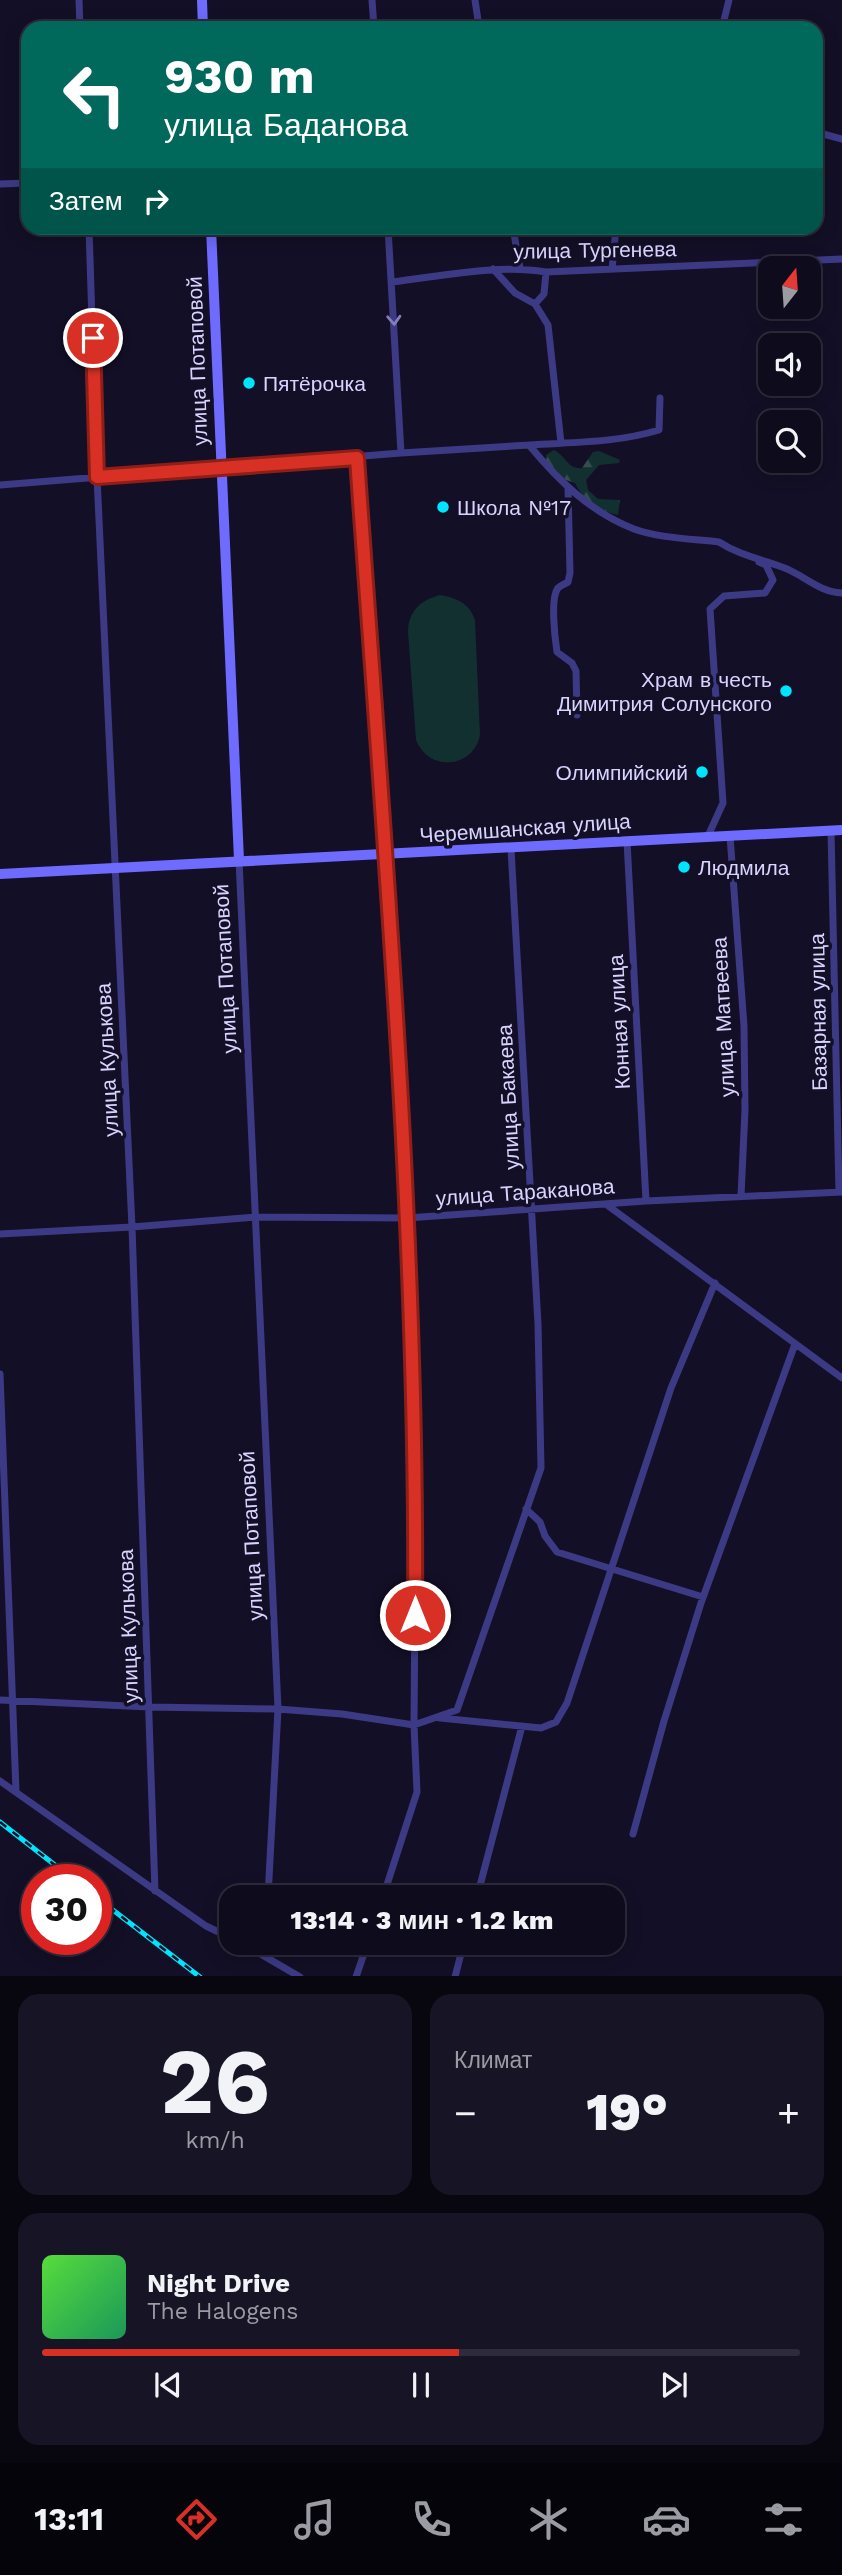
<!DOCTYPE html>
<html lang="ru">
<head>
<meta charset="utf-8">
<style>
  body { margin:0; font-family:"Work Sans",sans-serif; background:#171425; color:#f1f3f6; height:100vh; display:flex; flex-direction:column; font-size:26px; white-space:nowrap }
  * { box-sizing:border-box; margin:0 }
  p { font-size:23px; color:#9b9ba3 }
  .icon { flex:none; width:38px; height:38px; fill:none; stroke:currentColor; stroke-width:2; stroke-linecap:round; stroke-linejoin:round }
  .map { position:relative; height:1976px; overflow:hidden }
  .sheet { display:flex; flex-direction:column; gap:18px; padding:18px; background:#08060f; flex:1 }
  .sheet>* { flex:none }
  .guide { position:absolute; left:21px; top:21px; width:802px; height:214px; border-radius:21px; box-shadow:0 4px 18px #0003,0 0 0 2px #2e2b3b; background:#00695c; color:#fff; overflow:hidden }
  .needle { width:46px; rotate:17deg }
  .buttons { position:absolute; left:758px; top:256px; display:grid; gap:14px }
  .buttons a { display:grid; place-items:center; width:63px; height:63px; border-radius:14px; background:#0e0b1c; box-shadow:0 4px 18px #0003,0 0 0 2px #2e2b3b; font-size:35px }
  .speed { position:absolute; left:21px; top:1864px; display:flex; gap:14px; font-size:35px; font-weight:700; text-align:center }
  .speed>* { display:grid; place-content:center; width:91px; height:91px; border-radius:50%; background:#0e0b1c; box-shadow:0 4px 18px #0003,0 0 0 2px #2e2b3b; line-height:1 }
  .speed .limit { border:10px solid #d22; background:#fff; color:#111 }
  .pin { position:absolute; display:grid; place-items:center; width:60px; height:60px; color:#fff; margin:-30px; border:4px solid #fff; border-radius:50%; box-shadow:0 2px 7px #0007 }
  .me { position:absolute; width:77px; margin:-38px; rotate:0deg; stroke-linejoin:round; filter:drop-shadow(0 0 5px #0008) }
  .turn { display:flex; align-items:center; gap:24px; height:147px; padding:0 28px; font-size:32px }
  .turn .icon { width:91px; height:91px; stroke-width:2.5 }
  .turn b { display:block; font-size:49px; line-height:60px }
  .then { display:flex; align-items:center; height:66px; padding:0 28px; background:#0003; gap:14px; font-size:26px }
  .big { font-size:52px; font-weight:800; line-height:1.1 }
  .sheet .tile { flex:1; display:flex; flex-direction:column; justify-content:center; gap:10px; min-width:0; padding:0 24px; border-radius:21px; background:#171425 }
  .sheet .dial { align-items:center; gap:0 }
  .dial b { font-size:91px; line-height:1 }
  .song { display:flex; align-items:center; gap:21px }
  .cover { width:84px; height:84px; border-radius:10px; background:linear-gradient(135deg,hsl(110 70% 55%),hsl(150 70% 35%)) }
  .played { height:7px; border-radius:4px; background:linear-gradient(90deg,#d93025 55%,#2e2b3b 55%) }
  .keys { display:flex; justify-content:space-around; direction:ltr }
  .heat { display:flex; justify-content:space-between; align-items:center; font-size:38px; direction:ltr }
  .sheet .tiles { flex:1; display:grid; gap:18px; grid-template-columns:1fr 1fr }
  .tile:last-child { grid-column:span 2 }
  .trip { position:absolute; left:219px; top:1885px; width:406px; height:70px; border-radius:21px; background:#0e0b1c; box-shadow:0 4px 18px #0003,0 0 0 2px #2e2b3b; font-weight:800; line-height:70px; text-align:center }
  .tab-bar { display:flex; height:112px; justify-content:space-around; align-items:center; background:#06040b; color:#9b9ba3 }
  .tab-bar .icon { width:49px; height:49px }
  .tab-bar .selected { color:#d93025 }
  .tab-bar b { font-size:32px; color:#f1f3f6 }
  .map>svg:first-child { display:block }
  .green { fill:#12302f }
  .forest { fill:url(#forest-firs) }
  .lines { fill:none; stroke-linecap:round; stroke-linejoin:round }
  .street { stroke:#3d3a85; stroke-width:7 }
  .secondary { stroke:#6f6bff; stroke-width:10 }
  .rail-casing { stroke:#00e5ff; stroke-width:5 }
  .rail { stroke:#130f26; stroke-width:2.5; stroke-dasharray:8; stroke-linecap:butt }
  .oneway { stroke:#837fbc }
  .route-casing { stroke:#8d1f18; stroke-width:18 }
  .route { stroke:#d93025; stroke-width:12 }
  .poi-dot { fill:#00e5ff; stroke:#130f26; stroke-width:2.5 }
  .labels { text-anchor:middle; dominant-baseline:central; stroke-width:7; stroke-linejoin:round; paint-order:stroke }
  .street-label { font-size:21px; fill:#d9d4ff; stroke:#130f26 }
  .poi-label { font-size:21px; fill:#d9d4ff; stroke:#130f26; text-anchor:start }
</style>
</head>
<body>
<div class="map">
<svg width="842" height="1977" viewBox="0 0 842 1977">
  <defs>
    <pattern id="forest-firs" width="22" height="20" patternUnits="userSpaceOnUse" patternTransform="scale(1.75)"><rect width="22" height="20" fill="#12302f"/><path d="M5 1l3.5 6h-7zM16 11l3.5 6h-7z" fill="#344d4e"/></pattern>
  </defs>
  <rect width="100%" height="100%" fill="#130f26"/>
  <path class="green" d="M440,595c17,3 29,8 35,25l5,115c-6,32 -50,39 -64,5l-8,-108c0,-21 13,-32 32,-37z"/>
  <path class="forest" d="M554,450c11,5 14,20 28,18l11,-16 6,-1 21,9 -1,3 -20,2 -13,15 2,10 10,9 22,1 -2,15c-18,-4 -35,-15 -43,-32l-9,-3 -20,-19v-6z"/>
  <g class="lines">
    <path class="street" d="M79,0l1,28
      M372,0l2,28
      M475,0l4,27
      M478,24l45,4
      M722,28l7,-28
      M816,132l26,7
      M0,184l28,-1
      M89,228l8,249 35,750 23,664
      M388,228l13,225
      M513,228l7,40
      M493,269l22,24 20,11 13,21 13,118
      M612,269l4,-41
      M392,282c51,-6 103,-18 154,-10l296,-13
      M535,304l9,-10 2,-22
      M529,445c44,-3 87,-2 130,-15l1,-32
      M357,458l30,397 26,481 3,131 -2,258 3,67 -34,105
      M0,485l401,-32 128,-8c29,35 61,67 105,84 24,9 59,10 85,13 20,13 41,17 63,25 21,7 36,25 60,26
      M568,488l2,85 -2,9c-3,2 -7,3 -10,6 -8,10 -3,51 -1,64l15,11 4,8 1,44
      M831,831l8,361
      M708,836l15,-33 -13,-194 14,-13 41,-3 8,-13 -7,-15 -7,-3
      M730,836l14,190 1,84 -4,86
      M627,841l19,360
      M239,860l39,849 -10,188
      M607,1205l235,173
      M0,1234l132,-7 124,-10 151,1 239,-17 196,-9
      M0,1374l16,417
      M526,1509l14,13 5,14 12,16 146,45
      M0,1700l149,7 129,2 64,5 72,11 43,-15 84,-242 -3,-144 -27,-475
      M440,1718l101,10 15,-6 11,-19 104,-315 44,-105
      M0,1781l206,145 25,12
      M633,1834l31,-113 37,-118 94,-259
      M477,1897l45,-171
      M240,1942l60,35
      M266,1955v-13
      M356,1977l12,-35
      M455,1977l9,-35"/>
    <path class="secondary" d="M202,0l1,28
      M211,228l28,632
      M0,874l842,-44"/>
    <g class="rail-casing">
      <path id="rail" d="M0,1822l74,58
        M96,1897l104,80"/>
    </g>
    <use href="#rail" class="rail"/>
  </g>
  <defs><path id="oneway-chevron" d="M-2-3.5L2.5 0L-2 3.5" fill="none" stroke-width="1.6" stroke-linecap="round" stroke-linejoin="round" transform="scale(1.75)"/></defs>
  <use class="oneway" href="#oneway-chevron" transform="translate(394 320) rotate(87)"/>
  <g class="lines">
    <g class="route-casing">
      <path id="route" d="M93,338l4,139 260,-19c27,385 61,770 58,1157"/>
    </g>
    <use href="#route" class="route"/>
  </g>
  <g class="poi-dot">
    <circle cx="249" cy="383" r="7"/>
    <circle cx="443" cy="507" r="7"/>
    <circle cx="786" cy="691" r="7"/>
    <circle cx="702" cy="772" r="7"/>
    <circle cx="684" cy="867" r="7"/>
  </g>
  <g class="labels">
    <g class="street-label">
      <text transform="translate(595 250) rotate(-1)">улица Тургенева</text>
      <text transform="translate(197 361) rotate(-92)">улица Потаповой</text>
      <text transform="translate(525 828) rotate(-4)">Черемшанская улица</text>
      <text transform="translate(225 969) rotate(-93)">улица Потаповой</text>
      <text transform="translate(818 1012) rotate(-91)">Базарная улица</text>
      <text transform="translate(723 1017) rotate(-93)">улица Матвеева</text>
      <text transform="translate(619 1022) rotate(-93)">Конная улица</text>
      <text transform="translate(107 1060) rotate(-93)">улица Кулькова</text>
      <text transform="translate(508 1097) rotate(-93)">улица Бакаева</text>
      <text transform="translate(525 1192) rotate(-4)">улица Тараканова</text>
      <text transform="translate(251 1536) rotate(-93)">улица Потаповой</text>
      <text transform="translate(128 1626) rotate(-92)">улица Кулькова</text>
    </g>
    <g class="poi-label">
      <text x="263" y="383">Пятёрочка</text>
      <text x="457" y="507">Школа №17</text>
      <text x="772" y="679" text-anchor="end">Храм в честь<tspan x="772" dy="24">Димитрия Солунского</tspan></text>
      <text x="688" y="772" text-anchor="end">Олимпийский</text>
      <text x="698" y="867">Людмила</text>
    </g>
  </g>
</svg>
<div class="buttons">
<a><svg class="needle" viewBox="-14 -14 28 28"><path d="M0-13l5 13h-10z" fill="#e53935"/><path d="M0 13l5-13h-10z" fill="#9b9ba3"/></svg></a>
<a><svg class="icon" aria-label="sound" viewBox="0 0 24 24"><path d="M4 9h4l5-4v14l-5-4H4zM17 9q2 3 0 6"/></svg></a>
<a><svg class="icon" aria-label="search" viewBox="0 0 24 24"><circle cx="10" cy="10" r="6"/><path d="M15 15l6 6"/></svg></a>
</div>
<div class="speed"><div class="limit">30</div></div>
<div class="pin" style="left:93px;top:338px;background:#d93025"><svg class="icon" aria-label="arrive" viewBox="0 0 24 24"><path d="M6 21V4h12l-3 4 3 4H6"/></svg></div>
<svg class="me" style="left:415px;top:1615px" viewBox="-20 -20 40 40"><circle r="17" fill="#d93025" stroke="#fff" stroke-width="3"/><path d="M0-11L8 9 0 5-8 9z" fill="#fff"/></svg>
<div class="trip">13:14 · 3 мин · 1.2 km</div>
<div class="guide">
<div class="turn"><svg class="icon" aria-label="left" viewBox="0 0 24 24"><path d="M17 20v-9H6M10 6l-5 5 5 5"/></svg><div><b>930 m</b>улица Баданова</div></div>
<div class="then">Затем<svg class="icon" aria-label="right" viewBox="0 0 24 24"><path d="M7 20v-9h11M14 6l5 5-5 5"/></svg></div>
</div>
</div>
<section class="sheet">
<div class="tiles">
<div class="tile dial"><b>26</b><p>km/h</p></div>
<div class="tile"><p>Климат</p>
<div class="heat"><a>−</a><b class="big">19°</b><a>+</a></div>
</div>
<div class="tile">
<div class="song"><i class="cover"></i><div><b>Night Drive</b><p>The Halogens</p></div></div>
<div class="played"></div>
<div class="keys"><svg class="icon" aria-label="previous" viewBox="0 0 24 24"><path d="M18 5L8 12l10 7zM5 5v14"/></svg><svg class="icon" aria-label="pause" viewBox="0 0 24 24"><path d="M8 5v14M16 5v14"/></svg><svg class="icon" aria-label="next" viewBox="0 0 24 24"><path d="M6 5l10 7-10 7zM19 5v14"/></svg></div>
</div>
</div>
</section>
<nav class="tab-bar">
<b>13:11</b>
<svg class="icon selected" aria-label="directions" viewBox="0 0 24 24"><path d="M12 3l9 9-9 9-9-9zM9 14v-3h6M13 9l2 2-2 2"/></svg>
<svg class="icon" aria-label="music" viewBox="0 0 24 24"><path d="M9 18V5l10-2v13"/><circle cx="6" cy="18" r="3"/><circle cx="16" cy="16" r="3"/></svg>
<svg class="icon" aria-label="phone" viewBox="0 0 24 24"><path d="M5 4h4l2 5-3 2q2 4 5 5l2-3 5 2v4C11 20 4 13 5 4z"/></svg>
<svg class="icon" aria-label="climate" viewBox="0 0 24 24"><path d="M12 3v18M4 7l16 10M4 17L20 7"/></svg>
<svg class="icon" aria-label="car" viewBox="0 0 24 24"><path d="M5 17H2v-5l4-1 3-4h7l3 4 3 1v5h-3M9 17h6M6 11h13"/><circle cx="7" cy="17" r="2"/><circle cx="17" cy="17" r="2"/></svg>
<svg class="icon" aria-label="filters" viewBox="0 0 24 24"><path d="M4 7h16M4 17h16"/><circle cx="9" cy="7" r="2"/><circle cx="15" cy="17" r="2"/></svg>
</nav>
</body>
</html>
